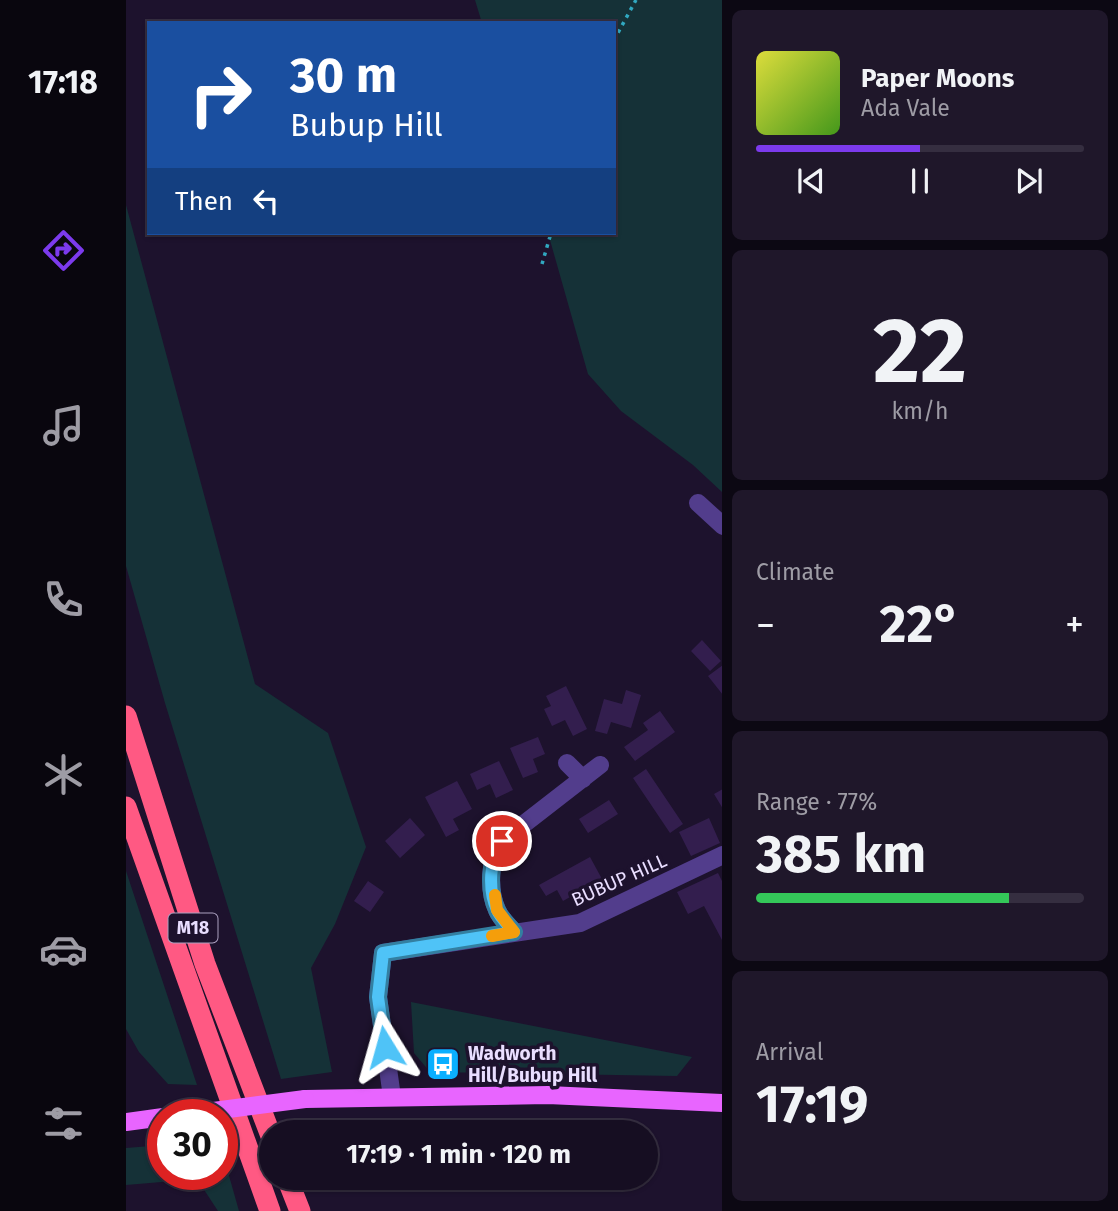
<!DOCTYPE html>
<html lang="en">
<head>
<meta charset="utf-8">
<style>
  body { margin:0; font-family:"Fira Sans",sans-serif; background:#1f172a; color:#f1f3f6; height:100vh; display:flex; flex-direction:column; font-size:26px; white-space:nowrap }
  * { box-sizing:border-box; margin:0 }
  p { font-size:23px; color:#9e9ca5 }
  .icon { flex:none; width:38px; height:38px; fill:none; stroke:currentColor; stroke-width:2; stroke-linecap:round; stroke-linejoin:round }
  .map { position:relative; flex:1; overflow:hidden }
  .side { display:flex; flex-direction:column; gap:10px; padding:10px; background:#0c0813; width:396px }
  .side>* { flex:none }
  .hud { position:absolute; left:21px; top:21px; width:469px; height:214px; border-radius:0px; box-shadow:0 2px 5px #0004,0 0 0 2px #352e40; background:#1a4fa0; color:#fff; overflow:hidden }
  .speed { position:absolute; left:21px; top:1099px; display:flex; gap:14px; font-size:35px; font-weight:700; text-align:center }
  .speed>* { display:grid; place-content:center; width:91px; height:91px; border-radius:50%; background:#160e22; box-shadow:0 2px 5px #0004,0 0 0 2px #352e40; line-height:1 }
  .speed .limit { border:10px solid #d22; background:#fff; color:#111 }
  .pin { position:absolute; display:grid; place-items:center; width:60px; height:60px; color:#fff; margin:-30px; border:4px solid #fff; border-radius:50%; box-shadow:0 2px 7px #0007 }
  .me { position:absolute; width:77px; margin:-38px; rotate:352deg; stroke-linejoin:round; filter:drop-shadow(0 0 5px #0008) }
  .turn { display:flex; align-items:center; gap:24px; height:147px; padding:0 28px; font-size:32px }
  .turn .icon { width:91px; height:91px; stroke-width:2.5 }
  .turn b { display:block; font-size:49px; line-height:60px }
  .then { display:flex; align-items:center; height:66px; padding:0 28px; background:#0003; gap:14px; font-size:26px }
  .big { font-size:52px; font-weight:700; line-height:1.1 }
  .side .widget { flex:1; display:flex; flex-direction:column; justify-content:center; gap:10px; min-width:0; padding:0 24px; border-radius:10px; background:#1f172a }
  .side .dial { align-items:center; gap:0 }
  .dial b { font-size:91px; line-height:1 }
  .song { display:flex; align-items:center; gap:21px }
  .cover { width:84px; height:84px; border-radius:10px; background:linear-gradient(135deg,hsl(60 70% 55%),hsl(100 70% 35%)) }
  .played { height:7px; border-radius:4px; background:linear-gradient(90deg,#7c3aed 50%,#352e40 50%) }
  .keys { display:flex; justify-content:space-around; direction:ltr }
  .heat { display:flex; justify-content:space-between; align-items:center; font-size:38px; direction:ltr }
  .charge { height:10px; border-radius:5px; background:linear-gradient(90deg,#34c759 77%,#352e40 0) }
  .trip { position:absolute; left:133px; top:1120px; width:399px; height:70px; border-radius:35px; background:#160e22; box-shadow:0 2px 5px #0004,0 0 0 2px #352e40; font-weight:700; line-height:70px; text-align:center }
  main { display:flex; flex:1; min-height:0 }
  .dock { display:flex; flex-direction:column; width:126px; justify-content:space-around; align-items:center; background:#09060e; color:#9e9ca5 }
  .dock .icon { width:49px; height:49px }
  .dock .current { color:#7c3aed }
  .dock b { font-size:32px; color:#f1f3f6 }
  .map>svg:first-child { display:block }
  .green { fill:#153137 }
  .building { fill:#331e4e }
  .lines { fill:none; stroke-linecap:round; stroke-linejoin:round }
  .path { stroke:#31a8c0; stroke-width:3.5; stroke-dasharray:3.5 5; stroke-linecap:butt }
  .street { stroke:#523d8c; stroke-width:18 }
  .primary { stroke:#e865ff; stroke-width:18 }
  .highway { stroke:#ff5983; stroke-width:21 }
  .primary-bridge { stroke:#e865ff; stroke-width:18 }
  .route-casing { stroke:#337fa1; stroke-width:18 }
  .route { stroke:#4fc3f7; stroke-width:12 }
  .slow { stroke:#f59e0b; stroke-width:12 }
  .labels { text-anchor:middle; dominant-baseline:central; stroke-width:7; stroke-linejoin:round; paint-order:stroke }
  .shield { fill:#1d122d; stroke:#aca1c0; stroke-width:2 }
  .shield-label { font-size:18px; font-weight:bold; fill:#e9deff }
  .street-label { font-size:19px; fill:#e9deff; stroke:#1d122d }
  .poi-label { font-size:19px; font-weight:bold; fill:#e9deff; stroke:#1d122d; text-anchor:start }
</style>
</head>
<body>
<main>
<nav class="dock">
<b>17:18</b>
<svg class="icon current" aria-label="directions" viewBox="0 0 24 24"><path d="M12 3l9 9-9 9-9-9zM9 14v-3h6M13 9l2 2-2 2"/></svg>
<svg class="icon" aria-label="music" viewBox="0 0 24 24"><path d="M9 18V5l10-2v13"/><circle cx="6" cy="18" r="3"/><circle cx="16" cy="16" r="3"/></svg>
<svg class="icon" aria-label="phone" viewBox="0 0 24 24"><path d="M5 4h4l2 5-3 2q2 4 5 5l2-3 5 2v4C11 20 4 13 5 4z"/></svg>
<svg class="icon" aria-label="climate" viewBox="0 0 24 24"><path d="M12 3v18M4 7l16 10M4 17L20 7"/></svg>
<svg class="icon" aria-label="car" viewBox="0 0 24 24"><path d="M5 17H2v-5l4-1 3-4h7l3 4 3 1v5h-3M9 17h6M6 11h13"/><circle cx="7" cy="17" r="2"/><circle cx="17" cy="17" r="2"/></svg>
<svg class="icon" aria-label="filters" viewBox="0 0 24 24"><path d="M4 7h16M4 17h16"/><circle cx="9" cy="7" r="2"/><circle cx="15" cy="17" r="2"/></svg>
</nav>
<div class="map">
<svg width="597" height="1211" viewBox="0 0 597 1211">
  <rect width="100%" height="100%" fill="#1d122d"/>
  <path class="green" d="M349,0h247v492l-29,-27 -72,-54 -33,-37 -40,-141h66v-210h-132z
    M0,205l129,479 73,49 38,114 -31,77 -24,44 21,104 -51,7 -116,-376 -39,-137z
    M0,871l71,214 -29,-1 -29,-32 -13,-23z
    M285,1002l281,55 -15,19 -247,-4 -16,-19z
    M37,1145v29h59v-23l17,60h-21l-21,-32 -71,6v-37z"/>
  <path class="building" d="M576,640l19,21 -11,10 -19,-20z
    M597,665v30l-15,-19z
    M440,686l21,43 -14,7 -8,-16 -13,6 -8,-17 7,-3 -5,-10z
    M500,690l15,5 -10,33 -20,-6 -4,12 -12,-3 9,-32 18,5z
    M534,711l15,21 -40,29 -11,-14 24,-17 -5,-7z
    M412,737l7,17 -12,5 5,13 -15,6 -13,-30z
    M373,761l14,29 -17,8 -6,-14 -13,6 -7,-16z
    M520,769l37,55 -13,9 -37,-55z
    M331,781l15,28 -19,10 6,11 -13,7 -21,-40z
    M597,789v20l-9,-15z
    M483,800l9,14 -30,19 -9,-14z
    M284,818l15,17 -25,23 -15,-17z
    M583,818l11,25 -29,13 -12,-24z
    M464,857l12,22 -39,22 -6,-11 -11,6 -7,-11z
    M592,873l5,10v59l-19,-36 -16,8 -11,-22z
    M242,881l16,11 -14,20 -16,-11z"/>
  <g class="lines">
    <path class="path" d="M488,40l22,-40
      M416,264l9,-31"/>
    <path class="street" d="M572,503l25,23
      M441,763l16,16
      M388,932c-5,-6 -14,-14 -17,-22 -9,-20 -8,-52 5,-69l98,-76
      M266,1097l-14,-100 5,-44 197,-30 143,-68"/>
    <path class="primary" d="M179,1099l243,-4 175,8
      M0,1122l37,-5"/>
    <path class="highway" d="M0,716l79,248 66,172
      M0,807l144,404
      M161,1178l13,33"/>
    <path class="primary-bridge" d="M57,1115l122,-16"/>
  </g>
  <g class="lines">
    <g class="route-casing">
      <path id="route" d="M259,1047l-7,-50 5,-44 131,-21c-5,-6 -14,-14 -17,-22 -9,-19 -8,-52 5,-69"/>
    </g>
    <use href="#route" class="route"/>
    <path class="slow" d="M366,936l22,-4 -17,-22 -2,-15"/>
  </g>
  <defs>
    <g id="bus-square" transform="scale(1.75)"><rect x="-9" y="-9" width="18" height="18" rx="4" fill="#0aafff" stroke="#1d122d"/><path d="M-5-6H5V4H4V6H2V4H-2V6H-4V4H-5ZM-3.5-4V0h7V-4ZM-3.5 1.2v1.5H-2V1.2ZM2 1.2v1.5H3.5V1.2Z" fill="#fff"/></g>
  </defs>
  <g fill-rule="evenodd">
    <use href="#bus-square" x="317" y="1064"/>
  </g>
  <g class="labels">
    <rect class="shield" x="42.5" y="913.5" width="49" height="29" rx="5"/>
    <g class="shield-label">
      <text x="67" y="928">M18</text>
    </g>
    <g class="street-label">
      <text transform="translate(493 880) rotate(-24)">BUBUP HILL</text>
    </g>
    <g class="poi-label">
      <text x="342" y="1053">Wadworth<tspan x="342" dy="22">Hill/Bubup Hill</tspan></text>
    </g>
  </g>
</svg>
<div class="speed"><div class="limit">30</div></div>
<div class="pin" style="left:376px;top:841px;background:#d93025"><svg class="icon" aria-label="arrive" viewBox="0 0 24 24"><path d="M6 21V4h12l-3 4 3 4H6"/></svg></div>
<svg class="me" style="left:259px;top:1047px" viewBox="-20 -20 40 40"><path d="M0-17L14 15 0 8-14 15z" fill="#4fc3f7" stroke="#fff" stroke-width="4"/></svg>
<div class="trip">17:19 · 1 min · 120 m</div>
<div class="hud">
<div class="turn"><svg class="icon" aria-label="right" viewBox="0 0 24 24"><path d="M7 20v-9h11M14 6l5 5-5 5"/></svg><div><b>30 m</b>Bubup Hill</div></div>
<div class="then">Then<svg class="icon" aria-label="left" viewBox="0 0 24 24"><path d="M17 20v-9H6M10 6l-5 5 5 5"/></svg></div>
</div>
</div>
<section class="side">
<div class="widget">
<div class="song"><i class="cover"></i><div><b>Paper Moons</b><p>Ada Vale</p></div></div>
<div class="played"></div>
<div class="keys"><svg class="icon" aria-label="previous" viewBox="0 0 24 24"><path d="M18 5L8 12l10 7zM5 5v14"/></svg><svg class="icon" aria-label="pause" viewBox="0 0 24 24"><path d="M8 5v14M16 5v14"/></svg><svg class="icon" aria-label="next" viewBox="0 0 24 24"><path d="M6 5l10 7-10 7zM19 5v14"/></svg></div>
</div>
<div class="widget dial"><b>22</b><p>km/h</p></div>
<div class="widget"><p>Climate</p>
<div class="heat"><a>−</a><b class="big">22°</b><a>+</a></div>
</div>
<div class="widget"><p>Range · 77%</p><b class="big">385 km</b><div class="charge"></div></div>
<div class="widget"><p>Arrival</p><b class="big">17:19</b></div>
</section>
</main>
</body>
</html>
